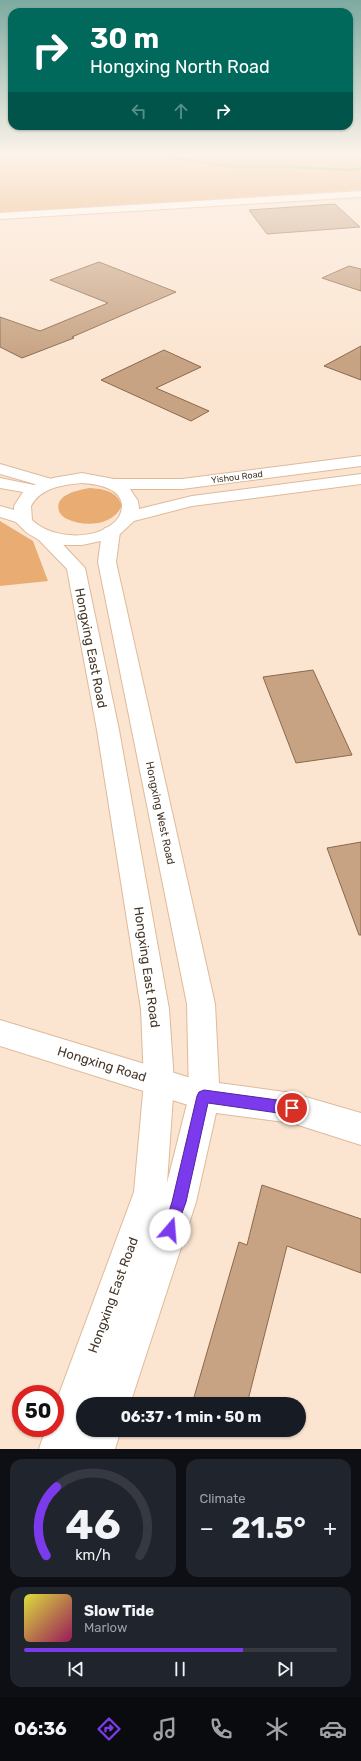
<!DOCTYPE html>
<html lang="en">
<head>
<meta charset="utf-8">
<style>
  body { margin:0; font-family:Rubik,sans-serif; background:#20242c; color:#f1f3f6; height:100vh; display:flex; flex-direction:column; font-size:15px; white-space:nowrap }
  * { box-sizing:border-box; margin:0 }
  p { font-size:13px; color:#9ea1a6 }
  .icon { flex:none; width:22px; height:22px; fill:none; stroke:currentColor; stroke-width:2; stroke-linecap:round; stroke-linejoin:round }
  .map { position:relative; height:1449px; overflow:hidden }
  .side { display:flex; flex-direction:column; gap:10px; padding:10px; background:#0d0f14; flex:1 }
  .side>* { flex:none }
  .guide { position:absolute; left:8px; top:8px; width:345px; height:122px; border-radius:12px; box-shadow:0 1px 3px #0004; background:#00695c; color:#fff; overflow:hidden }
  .speed { position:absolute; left:12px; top:1385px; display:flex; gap:8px; font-size:20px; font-weight:700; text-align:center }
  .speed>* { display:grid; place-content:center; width:52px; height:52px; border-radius:50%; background:#171b24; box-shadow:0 1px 3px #0004; line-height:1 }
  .speed .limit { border:6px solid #d22; background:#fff; color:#111 }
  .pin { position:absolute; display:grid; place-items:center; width:34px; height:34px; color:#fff; margin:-17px; border:2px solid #fff; border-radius:50%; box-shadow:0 1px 4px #0007 }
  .me { position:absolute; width:44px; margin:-22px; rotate:18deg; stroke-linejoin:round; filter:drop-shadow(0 0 3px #0008) }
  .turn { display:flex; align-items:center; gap:14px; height:84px; padding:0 16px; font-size:18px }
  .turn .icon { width:52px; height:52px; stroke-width:2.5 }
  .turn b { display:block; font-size:28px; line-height:34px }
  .lanes { display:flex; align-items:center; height:38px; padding:0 16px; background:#0003; justify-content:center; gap:20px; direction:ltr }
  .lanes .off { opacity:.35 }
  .big { font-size:30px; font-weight:700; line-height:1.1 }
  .side .card { flex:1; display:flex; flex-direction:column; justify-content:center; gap:6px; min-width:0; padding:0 14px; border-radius:12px; background:#20242c }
  .side .dial { align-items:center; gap:0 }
  .dial svg { height:104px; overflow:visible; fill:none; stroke:#363941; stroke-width:7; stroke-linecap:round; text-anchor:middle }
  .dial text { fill:#f1f3f6; stroke:none }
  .song { display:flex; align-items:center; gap:12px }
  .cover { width:48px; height:48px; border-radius:6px; background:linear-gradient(135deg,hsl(60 70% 55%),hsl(330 70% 35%)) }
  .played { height:4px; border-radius:2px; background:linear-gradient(90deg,#7c3aed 70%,#363941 70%) }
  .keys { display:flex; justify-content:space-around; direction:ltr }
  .heat { display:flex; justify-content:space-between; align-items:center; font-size:22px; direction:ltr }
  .side .tiles { flex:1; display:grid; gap:10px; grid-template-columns:1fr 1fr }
  .card:last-child { grid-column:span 2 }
  .trip { position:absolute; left:76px; top:1397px; width:230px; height:40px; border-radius:20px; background:#171b24; box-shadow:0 1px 3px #0004; font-weight:700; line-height:40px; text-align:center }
  .dock { display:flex; height:64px; justify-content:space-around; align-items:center; background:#090b0e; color:#9ea1a6 }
  .dock .icon { width:28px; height:28px }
  .dock .active { color:#7c3aed }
  .dock b { font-size:18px; color:#f1f3f6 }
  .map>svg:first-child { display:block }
  .green { fill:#e9ac72 }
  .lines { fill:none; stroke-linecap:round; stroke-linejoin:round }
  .stream { stroke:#7e9c35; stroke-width:2.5 }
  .building { fill:#c7a383; stroke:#8a694b }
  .street-casing { stroke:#deba99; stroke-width:2 }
  .secondary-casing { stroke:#deba99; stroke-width:2 }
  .primary-casing { stroke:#deba99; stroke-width:2 }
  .street { fill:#fff; fill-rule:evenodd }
  .secondary { fill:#fff; fill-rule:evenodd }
  .primary { fill:#fff; fill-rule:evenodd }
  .route { fill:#7c3aed; stroke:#51269a }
  .labels { text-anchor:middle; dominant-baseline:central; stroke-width:3; stroke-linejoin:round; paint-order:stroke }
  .far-street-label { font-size:9px; fill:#453729; stroke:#fff }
  .street-label { font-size:11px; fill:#453729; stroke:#fff }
  .near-street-label { font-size:13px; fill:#453729; stroke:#fff }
</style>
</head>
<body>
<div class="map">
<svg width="361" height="1449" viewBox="0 0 361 1449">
  <rect width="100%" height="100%" fill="#fbe5d1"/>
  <path class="green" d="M0,155h361v35l-361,23z
    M90,488c14,1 26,3 32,17 -7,20 -37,23 -55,14 -3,-1 -7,-5 -8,-8 -5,-17 20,-21 31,-23z
    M0,521l33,20 15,40 -48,5z"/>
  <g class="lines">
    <path class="stream" d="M0,155h6
      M143,155l17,1 73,11h59l59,3 10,-2"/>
  </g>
  <path class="building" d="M335,204l25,23 -93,7 -18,-24z
    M99,262l77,30 -104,45 2,1 -52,20 -22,-11v-30l40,14 68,-28 -58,-23z
    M349,266l12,3v22l-39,-13z
    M361,346v34l-37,-14z
    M164,350l37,17 -45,21 53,23 -18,10 -90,-41z
    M313,670l39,85 -56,8 -33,-86z
    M361,842v93h-2l-32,-87z
    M262,1185l99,34v54l-74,-27 -40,158h-55l47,-162 8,3z"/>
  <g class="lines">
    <g class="street-casing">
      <path id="street" d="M361,191v6l-361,22v-6z
        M0,1020l204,62 10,4 4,10 -4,10 -10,4 -204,-64z"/>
    </g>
    <g class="secondary-casing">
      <path id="secondary" d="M0,464l55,16 2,3 -2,3 -6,2 -49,-14z
        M111,527l6,1 3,4 -4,30 99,442 4,79 73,10 69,20v32l-69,-22 -76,-10 -20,89 -66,202h-47v26h38l-6,19h-76l7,-21h9v-23l79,-213 10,-110 -3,-73 -44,-279 -30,-161 -29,-30 -3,-4 3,-4 6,-1 6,1 35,37 34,162 50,279 5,73 -7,101 22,-87 -2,-92 -89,-442 4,-30 3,-4z"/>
    </g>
    <g class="primary-casing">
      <path id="primary" d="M361,456v10l-179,23h-52l8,12 1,8 53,-13 169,-22v10l-169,22 -58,15 -14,13 -10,5 -28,6h-24l-17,-4 -14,-8 -11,-11 -16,-5v-11l14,4v-4l9,-14 -23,-4v-10l34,7 19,-7 29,-5 32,6h68zM82,483c14,1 38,4 40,22 0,4 -1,8 -3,12 -18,25 -67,23 -87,3l-1,-14c10,-19 32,-21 51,-23z"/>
    </g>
    <use href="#street" class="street"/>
    <use href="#secondary" class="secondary"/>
    <use href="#primary" class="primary"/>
  </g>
  <linearGradient id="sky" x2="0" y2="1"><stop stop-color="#7daaa0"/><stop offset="0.43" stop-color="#fdf3ea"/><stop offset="1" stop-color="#fdf3ea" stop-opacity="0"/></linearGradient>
  <rect width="361" height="358" fill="url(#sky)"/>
  <path class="route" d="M204,1090l88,12 4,2 2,4 -2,5 -4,2 -84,-12 -22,99 -12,33 -4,2 -5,-2 -2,-5 9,-28 25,-106 2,-4z"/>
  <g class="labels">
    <g class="far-street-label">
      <text transform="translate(237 477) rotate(-7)">Yishou Road</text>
    </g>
    <g class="street-label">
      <text transform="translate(160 813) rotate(78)">Hongxing West Road</text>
    </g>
    <g class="near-street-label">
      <text transform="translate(91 648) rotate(79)">Hongxing East Road</text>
      <text transform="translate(147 967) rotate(82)">Hongxing East Road</text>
      <text transform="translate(102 1064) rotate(17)">Hongxing Road</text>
      <text transform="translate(113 1295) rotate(-70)">Hongxing East Road</text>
    </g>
  </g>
</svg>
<div class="speed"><div class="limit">50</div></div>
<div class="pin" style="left:292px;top:1108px;background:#d93025"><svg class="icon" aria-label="arrive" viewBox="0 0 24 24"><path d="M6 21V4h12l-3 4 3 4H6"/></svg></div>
<svg class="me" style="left:170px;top:1230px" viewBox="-20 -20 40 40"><circle r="19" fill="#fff"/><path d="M0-13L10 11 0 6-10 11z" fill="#7c3aed"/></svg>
<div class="trip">06:37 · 1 min · 50 m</div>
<div class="guide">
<div class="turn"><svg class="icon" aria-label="right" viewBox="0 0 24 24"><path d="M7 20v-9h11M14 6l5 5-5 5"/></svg><div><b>30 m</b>Hongxing North Road</div></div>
<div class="lanes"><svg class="icon off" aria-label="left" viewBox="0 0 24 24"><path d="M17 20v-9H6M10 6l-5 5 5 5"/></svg><svg class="icon off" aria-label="ahead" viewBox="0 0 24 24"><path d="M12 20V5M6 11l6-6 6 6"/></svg><svg class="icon" aria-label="right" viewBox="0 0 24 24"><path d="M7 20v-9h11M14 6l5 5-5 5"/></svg></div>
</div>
</div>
<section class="side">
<div class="tiles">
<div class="card dial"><svg viewBox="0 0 100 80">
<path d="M14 69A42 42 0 1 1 86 69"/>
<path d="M14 69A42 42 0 0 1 22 16" stroke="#7c3aed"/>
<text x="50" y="56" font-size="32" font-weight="700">46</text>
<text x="50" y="72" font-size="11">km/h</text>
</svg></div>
<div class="card"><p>Climate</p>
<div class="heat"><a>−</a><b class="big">21.5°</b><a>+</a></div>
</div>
<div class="card">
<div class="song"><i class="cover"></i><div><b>Slow Tide</b><p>Marlow</p></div></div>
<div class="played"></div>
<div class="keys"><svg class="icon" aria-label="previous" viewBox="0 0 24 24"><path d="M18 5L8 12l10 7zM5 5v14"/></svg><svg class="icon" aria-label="pause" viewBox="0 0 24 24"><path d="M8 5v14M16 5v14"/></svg><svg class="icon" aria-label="next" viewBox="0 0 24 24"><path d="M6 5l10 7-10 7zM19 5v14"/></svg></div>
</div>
</div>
</section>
<nav class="dock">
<b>06:36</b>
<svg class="icon active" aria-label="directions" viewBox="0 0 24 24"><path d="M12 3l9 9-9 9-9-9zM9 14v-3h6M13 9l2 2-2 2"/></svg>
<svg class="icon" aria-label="music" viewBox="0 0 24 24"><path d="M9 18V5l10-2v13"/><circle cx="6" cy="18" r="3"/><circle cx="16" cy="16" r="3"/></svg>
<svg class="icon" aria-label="phone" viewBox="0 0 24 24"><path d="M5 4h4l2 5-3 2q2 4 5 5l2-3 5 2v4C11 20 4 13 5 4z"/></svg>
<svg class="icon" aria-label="climate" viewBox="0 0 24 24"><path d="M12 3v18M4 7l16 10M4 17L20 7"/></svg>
<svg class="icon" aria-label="car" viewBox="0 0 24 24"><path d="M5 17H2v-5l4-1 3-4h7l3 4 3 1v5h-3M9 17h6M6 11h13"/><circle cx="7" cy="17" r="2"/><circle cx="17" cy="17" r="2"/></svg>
</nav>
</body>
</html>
